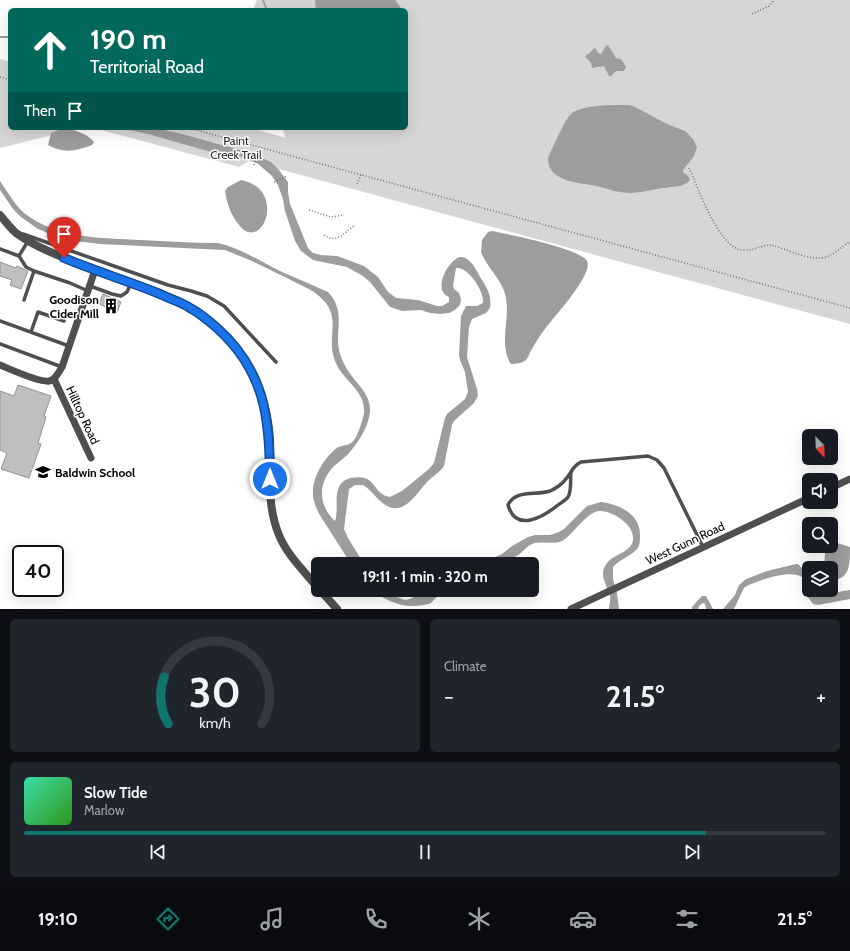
<!DOCTYPE html>
<html lang="en">
<head>
<meta charset="utf-8">
<style>
  body { margin:0; font-family:Cabin,sans-serif; background:#20242c; color:#f1f3f6; height:100vh; display:flex; flex-direction:column; font-size:15px; white-space:nowrap }
  * { box-sizing:border-box; margin:0 }
  p { font-size:13px; color:#9ea1a6 }
  .icon { flex:none; width:22px; height:22px; fill:none; stroke:currentColor; stroke-width:2; stroke-linecap:round; stroke-linejoin:round }
  .map { position:relative; height:609px; overflow:hidden }
  .side { display:flex; flex-direction:column; gap:10px; padding:10px; background:#0d0f14; flex:1 }
  .side>* { flex:none }
  .banner { position:absolute; left:8px; top:8px; width:400px; height:122px; border-radius:6px; box-shadow:0 4px 16px #0002; background:#00695c; color:#fff; overflow:hidden }
  .needle { width:26px; rotate:157deg }
  .tools { position:absolute; left:802px; top:429px; display:grid; gap:8px }
  .tools a { display:grid; place-items:center; width:36px; height:36px; border-radius:6px; background:#171b24; box-shadow:0 4px 16px #0002; font-size:20px }
  .speed { position:absolute; left:12px; top:545px; display:flex; gap:8px; font-size:20px; font-weight:700; text-align:center }
  .speed>* { display:grid; place-content:center; width:52px; height:52px; border-radius:50%; background:#171b24; box-shadow:0 4px 16px #0002; line-height:1 }
  .speed .limit { border:2px solid #111; border-radius:6px; background:#fff; color:#111 }
  .pin { position:absolute; display:grid; place-items:center; width:34px; height:34px; color:#fff; margin:-41px -17px; border-radius:50% 50% 50% 0; rotate:-45deg; box-shadow:0 0 4px #0007 }
  .pin .icon { rotate:45deg }
  .me { position:absolute; width:44px; margin:-22px; rotate:0deg; stroke-linejoin:round; filter:drop-shadow(0 0 3px #0008) }
  .turn { display:flex; align-items:center; gap:14px; height:84px; padding:0 16px; font-size:18px }
  .turn .icon { width:52px; height:52px; stroke-width:2.5 }
  .turn b { display:block; font-size:28px; line-height:34px }
  .then { display:flex; align-items:center; height:38px; padding:0 16px; background:#0003; gap:8px; font-size:15px }
  .big { font-size:30px; font-weight:700; line-height:1.1 }
  .side .widget { flex:1; display:flex; flex-direction:column; justify-content:center; gap:6px; min-width:0; padding:0 14px; border-radius:6px; background:#20242c }
  .side .dial { align-items:center; gap:0 }
  .dial svg { height:104px; overflow:visible; fill:none; stroke:#363941; stroke-width:7; stroke-linecap:round; text-anchor:middle }
  .dial text { fill:#f1f3f6; stroke:none }
  .song { display:flex; align-items:center; gap:12px }
  .cover { width:48px; height:48px; border-radius:6px; background:linear-gradient(135deg,hsl(160 70% 55%),hsl(110 70% 35%)) }
  .played { height:4px; border-radius:2px; background:linear-gradient(90deg,#0f766e 85%,#363941 85%) }
  .keys { display:flex; justify-content:space-around; direction:ltr }
  .heat { display:flex; justify-content:space-between; align-items:center; font-size:22px; direction:ltr }
  .side .tiles { flex:1; display:grid; gap:10px; grid-template-columns:1fr 1fr }
  .widget:last-child { grid-column:span 2 }
  .trip { position:absolute; left:311px; top:557px; width:228px; height:40px; border-radius:6px; background:#171b24; box-shadow:0 4px 16px #0002; font-weight:700; line-height:40px; text-align:center }
  .menu { display:flex; height:64px; justify-content:space-around; align-items:center; background:#090b0e; color:#9ea1a6 }
  .menu .icon { width:28px; height:28px }
  .menu .active { color:#0f766e }
  .menu b { font-size:18px; color:#f1f3f6 }
  .map>svg:first-child { display:block }
  .green { fill:#d6d6d6 }
  .water { fill:#9d9d9d }
  .lines { fill:none; stroke-linecap:round; stroke-linejoin:round }
  .stream { stroke:#9d9d9d; stroke-width:2 }
  .building { fill:#bfbfbf; stroke:#939393 }
  .path { stroke:#717171; stroke-width:1.5; stroke-dasharray:1 2; stroke-linecap:butt }
  .service { stroke:#4f4f4f; stroke-width:3.5 }
  .minor { stroke:#4f4f4f; stroke-width:7 }
  .tertiary { stroke:#4f4f4f; stroke-width:8 }
  .route-casing { stroke:#114b97; stroke-width:10 }
  .route { stroke:#1a73e8; stroke-width:7 }
  .labels { text-anchor:middle; dominant-baseline:central; stroke-width:3; stroke-linejoin:round; paint-order:stroke }
  .park-label { font-size:12px; fill:#2d2d2d; stroke:#fff }
  .poi-label { font-size:12px; font-weight:bold; fill:#000; stroke:#fff; text-anchor:end }
  .street-label { font-size:12px; fill:#000; stroke:#fff }
</style>
</head>
<body>
<div class="map">
<svg width="850" height="609" viewBox="0 0 850 609">
  <rect width="100%" height="100%" fill="#fff"/>
  <path class="green" d="M257,0h593v324l-601,-163 -10,6 -145,-39h157l35,10 -4,-10h124v-118h-153z
    M0,59l10,3v66h70l-80,20z"/>
  <path class="water" d="M315,0h80l6,8v2h-85z
    M608,45l8,13 5,1 5,8 -2,4h-8l-5,5h-2l-5,-10 -12,2 -1,-5 -6,-7 6,-4 3,-4 2,1 2,4 3,1 5,-8z
    M617,105h13l7,3 30,16 18,7 8,8 4,8 -3,9 -11,14v2l6,5 1,3c-6,8 -17,6 -26,8 -11,1 -23,5 -34,5 -11,0 -22,-4 -33,-7 -17,-3 -50,-4 -49,-28 4,-9 17,-39 23,-44 9,-8 34,-9 46,-9z
    M64,128c11,3 22,4 30,14l-2,3c-15,6 -29,9 -44,0l3,-12z
    M119,128h36l27,6 61,17 14,5 14,6 8,8 9,12v10l2,12 18,44 5,5 8,2 16,1 27,10 14,11 10,15 8,6 22,2 19,6h5l7,-4v-5c-16,-6 -3,-32 7,-38 3,-3 8,-2 11,0 6,4 10,12 13,18 7,10 12,19 10,31l-4,5 -14,6 -3,8 -2,30 10,32 1,7 -4,7 -20,18 -2,4 -8,41c-5,7 -11,10 -16,15 -10,10 -22,33 -39,26 -11,-5 -16,-16 -26,-22h-8l-6,4 -5,40 4,9 16,26h-13c-7,-11 -14,-22 -21,-33 -6,-10 -13,-18 -16,-30 -5,-18 8,-42 23,-53 4,-3 10,-2 14,-5 6,-3 12,-24 13,-30 2,-19 -16,-30 -25,-44 -20,-33 13,-54 -30,-80l-57,-28 -27,-11 -125,-6 -33,-4 -10,-3 -19,-8 -17,-12 -8,-8 -13,-19v-9c8,11 14,23 24,32 33,26 78,25 117,27 26,1 51,3 77,3 22,5 42,18 62,28 16,7 32,14 48,21 18,19 7,37 11,58 2,9 7,18 12,25 9,12 20,21 19,37 -2,16 -11,29 -21,41 -4,5 -11,9 -16,14 -15,17 -15,38 2,54 4,-11 -1,-23 4,-34 2,-5 7,-8 12,-9 27,-5 20,16 39,19l12,-6 27,-22 5,-6 11,-45 2,-4 18,-15 3,-7 -3,-20 -5,-12 -1,-5 2,-39 5,-10h11l6,-3c2,-11 -15,-37 -27,-35l-3,18 1,3 5,4 2,6 -1,6 -5,5 -6,3 -8,1 -11,-1 -9,-3 -19,1 -12,-4 -20,-25 -7,-6 -16,-9 -34,-7 -12,-9 -6,-10 -10,-30 -2,-12 -5,-14 -6,-9 -15,-13 -14,-6 -32,-5 -63,-18z
    M241,180c47,9 21,74 -2,45 -8,-10 -12,-21 -14,-34l3,-4z
    M492,231c16,3 89,18 95,30 7,13 -34,57 -42,68 -5,6 -9,13 -13,20 -3,4 -3,8 -6,11 -4,3 -10,4 -15,4l-1,-1c-11,-21 0,-43 -4,-65 -3,-18 -19,-30 -25,-46l1,-12 6,-8z
    M601,502c19,2 40,13 39,34 0,5 0,11 -4,14 -7,7 -16,9 -23,17v12l4,14 2,16h-10c0,-5 2,-9 1,-13 -4,-14 -14,-24 1,-37 7,-5 21,-9 22,-19 2,-15 -20,-29 -33,-29 -13,0 -27,24 -38,30 -9,4 -18,0 -27,2 -8,2 -11,8 -17,12 -12,8 -25,9 -38,9l22,-10 10,-8 16,-9 7,-2h15l9,-3 5,-3 23,-23z
    M837,543l13,4c0,18 0,32 -18,33l-1,-12h-7l1,-15 2,-6 4,-1 1,-2z
    M796,564h2c9,9 11,13 11,26h3l3,4c11,3 23,-3 35,-4v9l-32,6 -5,-1 -6,-8 -5,-19c-12,-8 -42,3 -55,9l-3,2 -10,21h-11l12,-14 4,-10 7,-6 21,-8z
    M372,590h14l8,6 11,4 5,-1 17,-9h22c-3,2 -8,3 -11,6 -3,2 -5,6 -9,8 -23,5 -39,0 -57,-14z
    M702,596h4l7,13h-7l-1,-5 -2,-1 -4,3 -1,3h-6v-2z"/>
  <g class="lines">
    <path class="stream" d="M263,0l4,10
      M0,37h10"/>
  </g>
  <path class="building" d="M0,262l16,6 1,-2 11,5 -7,18 -11,-4 2,-5 -12,-4z
    M103,294l18,8 -4,10 -18,-8z
    M18,385l33,11 -7,20 2,1 -8,26 3,1 -12,34 -28,-9 6,-16 -7,-3v-59l14,5z"/>
  <g class="lines">
    <path class="path" d="M752,14l17,-8 5,-6
      M0,77l10,3
      M189,128l661,180
      M254,165l6,-12
      M689,168c9,19 29,78 52,82 11,2 20,-5 30,-5 16,4 40,17 55,12 9,-3 16,-11 24,-15
      M274,182l13,-6
      M357,184l4,-9
      M309,210l22,7 13,-2
      M324,235c13,9 20,-2 31,-10"/>
    <path class="service" d="M23,234l145,51 23,6 16,5 17,10 52,56
      M0,249l19,7 7,11 8,4 36,12 18,8
      M19,256l9,-15
      M90,286l22,8 9,2 6,-4 4,-9
      M24,300l10,-29
      M0,321l69,25
      M31,332l7,-20 26,9
      M0,344l62,23
      M571,472c-1,7 1,19 -3,25 -2,3 -7,6 -10,8 -15,12 -42,28 -50,0 8,-16 28,-9 42,-14 5,-2 12,-7 15,-11 8,-8 5,-12 16,-18l67,-6 9,4 7,8 39,79"/>
    <path class="minor" d="M0,365c10,4 40,18 49,16 6,-1 10,-9 13,-14l33,-97
      M54,379l37,79
      M831,488l19,-9
      M571,609l238,-111"/>
    <path class="tertiary" d="M0,215c5,6 10,13 16,18 15,11 33,19 51,26 58,24 128,36 169,88 20,26 32,59 34,92 1,32 -4,65 9,96 8,20 25,36 39,53
      M320,590l17,19"/>
  </g>
  <g class="lines">
    <g class="route-casing">
      <path id="route" d="M64,258c31,13 64,23 96,36 10,5 21,8 30,14 10,5 19,13 27,20 48,43 53,91 53,151"/>
    </g>
    <use href="#route" class="route"/>
  </g>
  <defs>
    <g id="building-bare" transform="scale(1.2)"><path d="M-4-6H4V6H1V3H-1V6H-4ZM-2.5-4.3h1.7v1.8h-1.7ZM.8-4.3h1.7v1.8H.8ZM-2.5-1h1.7V.8h-1.7ZM.8-1h1.7V.8H.8Z" fill="#000" stroke="#fff" stroke-width="2.5" paint-order="stroke"/></g>
    <g id="school-bare" transform="scale(1.2)"><path d="M0-5L7-2L0 1L-7-2ZM-4 1L0 2.5L4 1V4Q0 6-4 4Z" fill="#000" stroke="#fff" stroke-width="2.5" paint-order="stroke"/></g>
  </defs>
  <g fill-rule="evenodd">
    <use href="#building-bare" x="111" y="306"/>
    <use href="#school-bare" x="43" y="472"/>
  </g>
  <g class="labels">
    <g class="park-label">
      <text x="236" y="140">Paint<tspan x="236" dy="14">Creek Trail</tspan></text>
    </g>
    <g class="poi-label">
      <text x="99" y="299">Goodison<tspan x="99" dy="14">Cider Mill</tspan></text>
      <text x="55" y="472" text-anchor="start">Baldwin School</text>
    </g>
    <g class="street-label">
      <text transform="translate(83 415) rotate(65)">Hilltop Road</text>
      <text transform="translate(685 543) rotate(-25)">West Gunn Road</text>
    </g>
  </g>
</svg>
<div class="tools">
<a><svg class="needle" viewBox="-14 -14 28 28"><path d="M0-13l5 13h-10z" fill="#e53935"/><path d="M0 13l5-13h-10z" fill="#9ea1a6"/></svg></a>
<a><svg class="icon" aria-label="sound" viewBox="0 0 24 24"><path d="M4 9h4l5-4v14l-5-4H4zM17 9q2 3 0 6"/></svg></a>
<a><svg class="icon" aria-label="search" viewBox="0 0 24 24"><circle cx="10" cy="10" r="6"/><path d="M15 15l6 6"/></svg></a>
<a><svg class="icon" aria-label="layers" viewBox="0 0 24 24"><path d="M12 4l9 5-9 5-9-5zM3 14l9 5 9-5"/></svg></a>
</div>
<div class="speed"><div class="limit">40</div></div>
<div class="pin" style="left:64px;top:258px;background:#d93025"><svg class="icon" aria-label="arrive" viewBox="0 0 24 24"><path d="M6 21V4h12l-3 4 3 4H6"/></svg></div>
<svg class="me" style="left:270px;top:479px" viewBox="-20 -20 40 40"><circle r="17" fill="#1a73e8" stroke="#fff" stroke-width="3"/><path d="M0-11L8 9 0 5-8 9z" fill="#fff"/></svg>
<div class="trip">19:11 · 1 min · 320 m</div>
<div class="banner">
<div class="turn"><svg class="icon" aria-label="ahead" viewBox="0 0 24 24"><path d="M12 20V5M6 11l6-6 6 6"/></svg><div><b>190 m</b>Territorial Road</div></div>
<div class="then">Then<svg class="icon" aria-label="arrive" viewBox="0 0 24 24"><path d="M6 21V4h12l-3 4 3 4H6"/></svg></div>
</div>
</div>
<section class="side">
<div class="tiles">
<div class="widget dial"><svg viewBox="0 0 100 80">
<path d="M14 69A42 42 0 1 1 86 69"/>
<path d="M14 69A42 42 0 0 1 11 33" stroke="#0f766e"/>
<text x="50" y="56" font-size="32" font-weight="700">30</text>
<text x="50" y="72" font-size="11">km/h</text>
</svg></div>
<div class="widget"><p>Climate</p>
<div class="heat"><a>−</a><b class="big">21.5°</b><a>+</a></div>
</div>
<div class="widget">
<div class="song"><i class="cover"></i><div><b>Slow Tide</b><p>Marlow</p></div></div>
<div class="played"></div>
<div class="keys"><svg class="icon" aria-label="previous" viewBox="0 0 24 24"><path d="M18 5L8 12l10 7zM5 5v14"/></svg><svg class="icon" aria-label="pause" viewBox="0 0 24 24"><path d="M8 5v14M16 5v14"/></svg><svg class="icon" aria-label="next" viewBox="0 0 24 24"><path d="M6 5l10 7-10 7zM19 5v14"/></svg></div>
</div>
</div>
</section>
<nav class="menu">
<b>19:10</b>
<svg class="icon active" aria-label="directions" viewBox="0 0 24 24"><path d="M12 3l9 9-9 9-9-9zM9 14v-3h6M13 9l2 2-2 2"/></svg>
<svg class="icon" aria-label="music" viewBox="0 0 24 24"><path d="M9 18V5l10-2v13"/><circle cx="6" cy="18" r="3"/><circle cx="16" cy="16" r="3"/></svg>
<svg class="icon" aria-label="phone" viewBox="0 0 24 24"><path d="M5 4h4l2 5-3 2q2 4 5 5l2-3 5 2v4C11 20 4 13 5 4z"/></svg>
<svg class="icon" aria-label="climate" viewBox="0 0 24 24"><path d="M12 3v18M4 7l16 10M4 17L20 7"/></svg>
<svg class="icon" aria-label="car" viewBox="0 0 24 24"><path d="M5 17H2v-5l4-1 3-4h7l3 4 3 1v5h-3M9 17h6M6 11h13"/><circle cx="7" cy="17" r="2"/><circle cx="17" cy="17" r="2"/></svg>
<svg class="icon" aria-label="filters" viewBox="0 0 24 24"><path d="M4 7h16M4 17h16"/><circle cx="9" cy="7" r="2"/><circle cx="15" cy="17" r="2"/></svg>
<b>21.5°</b>
</nav>
</body>
</html>
